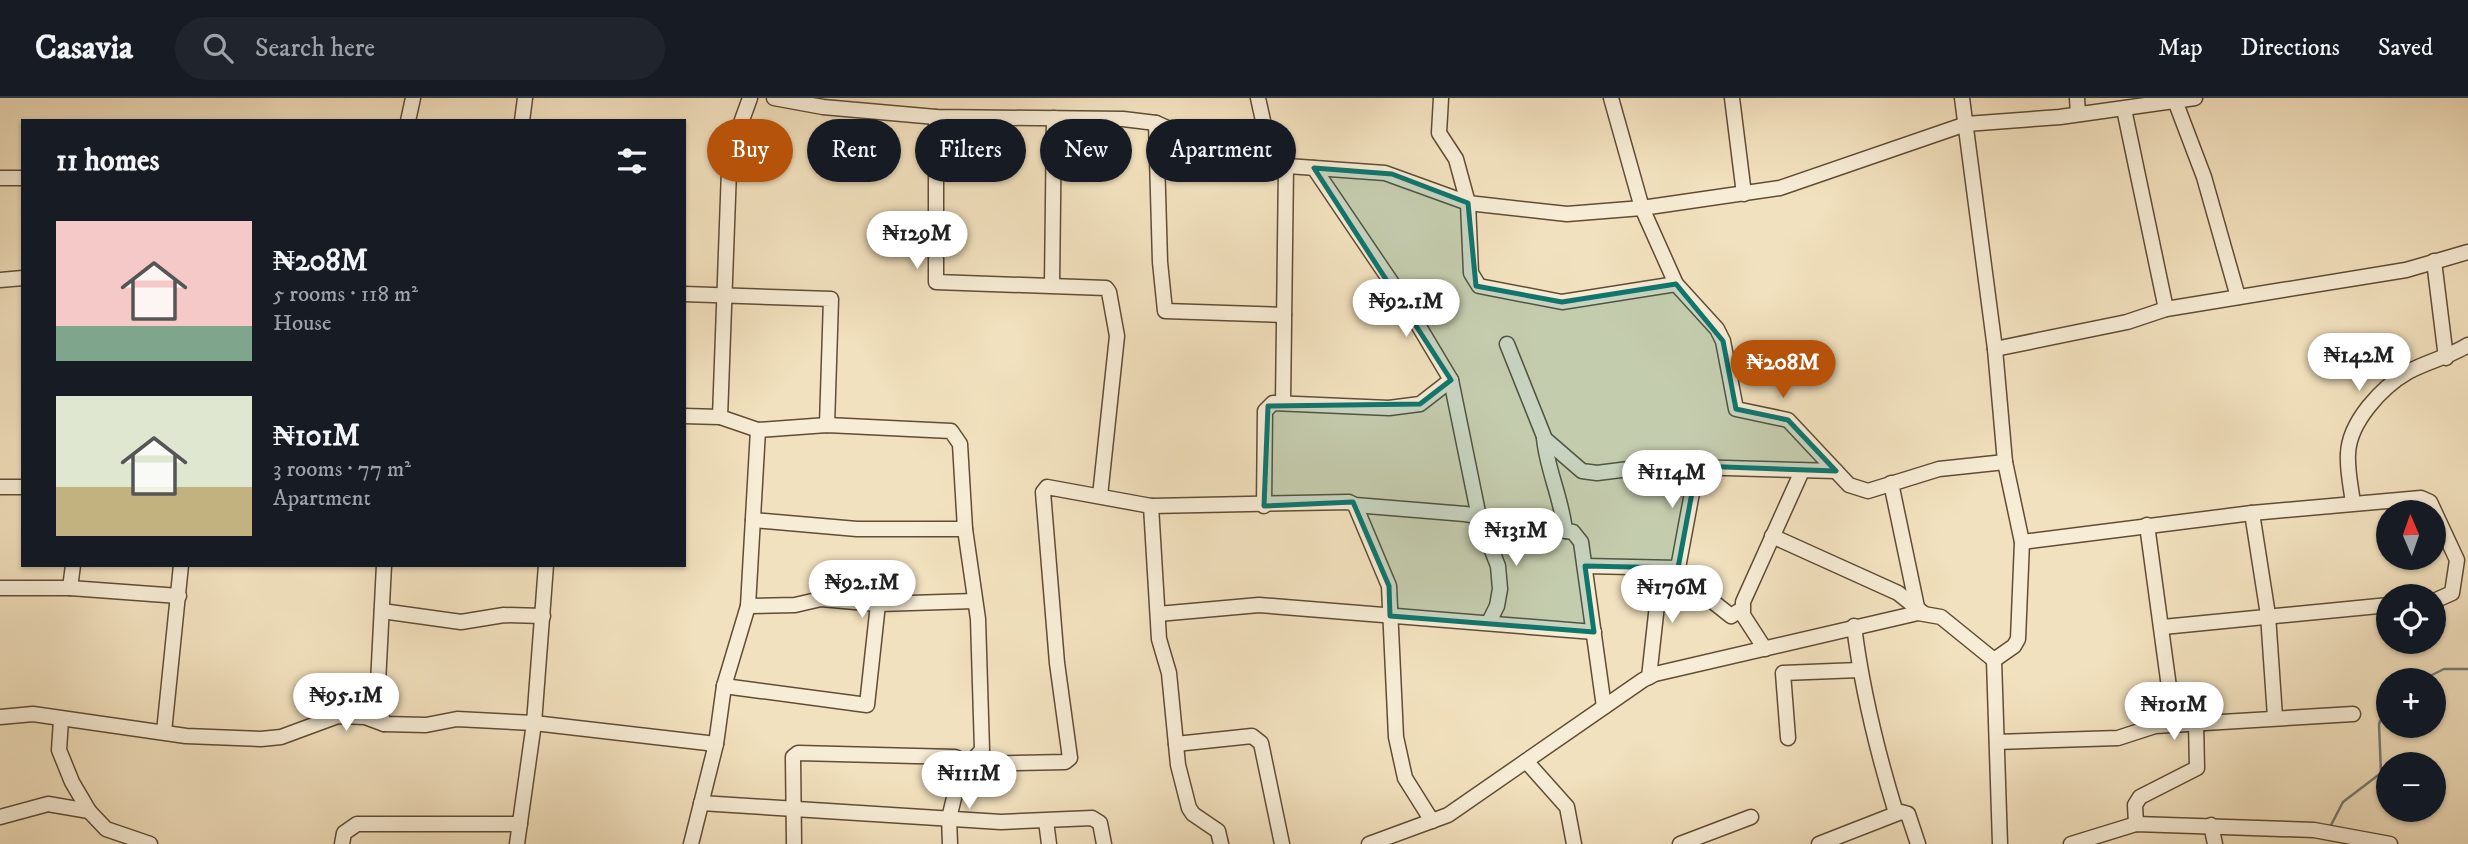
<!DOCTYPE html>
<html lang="en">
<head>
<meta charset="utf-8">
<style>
	:root { --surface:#171b24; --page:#20242c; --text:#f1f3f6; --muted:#9ea1a6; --line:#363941; --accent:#b45309 }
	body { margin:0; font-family:"IM FELL DW Pica",serif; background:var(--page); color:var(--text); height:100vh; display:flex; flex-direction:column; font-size:26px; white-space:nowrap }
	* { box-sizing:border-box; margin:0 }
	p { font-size:23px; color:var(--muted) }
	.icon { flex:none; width:38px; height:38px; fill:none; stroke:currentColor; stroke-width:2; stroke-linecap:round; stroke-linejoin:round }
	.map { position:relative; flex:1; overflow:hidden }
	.panel { position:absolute; left:21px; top:21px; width:665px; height:448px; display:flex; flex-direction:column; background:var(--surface); border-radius:0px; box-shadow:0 2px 5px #0004 }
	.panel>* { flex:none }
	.top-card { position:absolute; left:707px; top:21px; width:665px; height:63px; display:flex; gap:14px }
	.needle { width:46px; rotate:358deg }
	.tools { position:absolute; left:2376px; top:402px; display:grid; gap:14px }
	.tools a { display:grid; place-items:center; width:70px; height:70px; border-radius:50%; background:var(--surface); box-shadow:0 2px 5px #0004; font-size:35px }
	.price { position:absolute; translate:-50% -60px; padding:0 16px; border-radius:24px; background:#fff; color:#222; font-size:23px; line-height:46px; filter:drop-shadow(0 2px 4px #0008) }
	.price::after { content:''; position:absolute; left:50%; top:42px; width:21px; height:16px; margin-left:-10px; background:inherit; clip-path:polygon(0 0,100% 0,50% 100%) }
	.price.selected { background:var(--accent); color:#fff }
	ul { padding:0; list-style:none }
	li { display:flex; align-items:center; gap:21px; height:175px; padding:0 35px }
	li span { display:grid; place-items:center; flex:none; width:196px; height:140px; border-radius:0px; color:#555 }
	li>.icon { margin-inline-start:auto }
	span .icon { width:84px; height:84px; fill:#fffc; stroke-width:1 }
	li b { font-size:30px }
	h2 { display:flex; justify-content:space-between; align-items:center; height:84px; padding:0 35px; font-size:30px }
	.chip { padding:0 24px; border-radius:32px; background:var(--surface); box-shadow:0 2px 5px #0004; font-size:24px; line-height:63px }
	.chip.selected { background:var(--accent); color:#fff }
	header { display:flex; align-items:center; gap:42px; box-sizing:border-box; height:98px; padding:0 35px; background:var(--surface); border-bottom:2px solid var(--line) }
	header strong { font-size:33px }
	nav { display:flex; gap:38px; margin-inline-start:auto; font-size:24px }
	.search { width:490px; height:63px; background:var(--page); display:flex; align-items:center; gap:18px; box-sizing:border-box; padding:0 24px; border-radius:38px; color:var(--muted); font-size:26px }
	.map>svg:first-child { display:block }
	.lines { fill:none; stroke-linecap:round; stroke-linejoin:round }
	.stream { stroke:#737b74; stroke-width:2.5 }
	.minor-casing { stroke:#604d35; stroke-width:17 }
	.minor { stroke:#f7ecd5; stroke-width:14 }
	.marked { fill:#0f766e; fill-opacity:0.2; stroke:#0f766e; stroke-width:5; stroke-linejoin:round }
</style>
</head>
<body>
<header>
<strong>Casavia</strong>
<div class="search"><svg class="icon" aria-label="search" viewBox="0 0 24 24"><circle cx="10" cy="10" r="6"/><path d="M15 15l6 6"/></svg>Search here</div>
<nav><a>Map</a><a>Directions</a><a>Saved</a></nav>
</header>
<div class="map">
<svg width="2468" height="746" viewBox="0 0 2468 746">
	<rect width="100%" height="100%" fill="#f2e1be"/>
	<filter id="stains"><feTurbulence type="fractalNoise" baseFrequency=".00286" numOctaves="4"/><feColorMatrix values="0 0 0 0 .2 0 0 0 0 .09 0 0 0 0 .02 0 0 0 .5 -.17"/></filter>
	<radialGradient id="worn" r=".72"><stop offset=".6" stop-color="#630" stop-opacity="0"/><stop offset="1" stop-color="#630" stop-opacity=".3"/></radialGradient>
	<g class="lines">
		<!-- stream -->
		<g class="stream">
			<polyline points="2420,583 2444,571 2468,571"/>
			<polyline points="2330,729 2343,704 2381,675 2379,626 2389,601"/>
		</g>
		<!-- minor casing -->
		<g class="minor-casing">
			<g id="minor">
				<polyline points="774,0 823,9 936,19 1123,21 1156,25 1247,65 1385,75 1468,105 1567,116 1642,110 1780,90 1966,26 2060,19 2195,0"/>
				<polyline points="1258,0 1273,68"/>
				<polyline points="1441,0 1439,35 1456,61 1468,105 1471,175 1479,188 1562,204 1676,186"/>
				<polyline points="1611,0 1642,110 1676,186 1717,231 1723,243 1736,311 1788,322 1849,387 1868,393 1939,371 2005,364"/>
				<polyline points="1732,0 1744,96"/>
				<polyline points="1962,0 1995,251 2005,364 2022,444 2018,541 2014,548 1994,562"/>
				<polyline points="2077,0 2078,16"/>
				<polyline points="2174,0 2204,79 2238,199"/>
				<polyline points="2124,11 2166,211"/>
				<polyline points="936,19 936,184 1106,190 1109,194 1117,238 1100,398"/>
				<polyline points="408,23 413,0"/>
				<polyline points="522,23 525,0"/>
				<polyline points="1156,25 1160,164 1165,213 1284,217"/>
				<polyline points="1314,70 1402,200 1451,282 1479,419 1498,468 1500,491 1497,508 1489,524"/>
				<polyline points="0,80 23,80"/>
				<polyline points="2434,163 2446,260"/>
				<polyline points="0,182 23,180"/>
				<polyline points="1052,187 1054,20"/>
				<polyline points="684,196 831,201 827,327"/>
				<polyline points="1507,246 1545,341 1582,373 1597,375 1653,368 1836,373"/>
				<polyline points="1995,251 2127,224 2166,211 2406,172 2468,154"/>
				<polyline points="1283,305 1286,68"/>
				<polyline points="684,318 720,319 758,332 827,327 951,333 960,346 965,431 978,521 982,652 960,676 949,720 950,746"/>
				<polyline points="720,319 729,72 734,44 750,0"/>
				<path d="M1544,340C1547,372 1562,401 1565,433"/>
				<polyline points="1891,385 1917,509"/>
				<polyline points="0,389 23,389"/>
				<path d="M2353,405C2351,389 2347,372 2348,356C2349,324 2382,289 2408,274C2428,263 2449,259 2468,247"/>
				<polyline points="1355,407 1389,488 1396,639 1405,680 1432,723"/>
				<polyline points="1151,408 1159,541 1169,575 1178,667 1189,710 1193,716 1218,733 1221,746"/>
				<polyline points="1264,408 1265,313 1273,305 1389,310 1420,306 1451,282"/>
				<polyline points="2252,415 2268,517 2275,619"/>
				<polyline points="753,422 857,431 965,431"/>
				<polyline points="2147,427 2174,626"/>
				<polyline points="1772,438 1898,495 1923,515"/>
				<polyline points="2022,444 2252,415 2421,400 2430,404 2457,462 2452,495 2434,503"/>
				<polyline points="384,467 377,605 384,626"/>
				<polyline points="1585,468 1678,470 1697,368"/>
				<polyline points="1673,472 1731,518 1742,511"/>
				<polyline points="0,490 70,490 179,498"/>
				<polyline points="70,490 73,467"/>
				<polyline points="748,508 795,507 821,501 878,506 975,503"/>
				<polyline points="382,513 461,524 504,517 543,518"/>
				<polyline points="1158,516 1259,507 1594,534"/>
				<path d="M1854,528C1862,592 1877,653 1896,715"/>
				<polyline points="2163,529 2389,507"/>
				<polyline points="1765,551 1743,517 1743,504 1802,373"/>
				<polyline points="1994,562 2000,746"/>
				<polyline points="1649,579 1661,471"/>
				<polyline points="724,588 867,607 878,506"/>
				<polyline points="0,619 33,616 186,638 261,641 281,639 338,618 365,619 384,626 426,627 457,621 534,625 716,646"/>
				<polyline points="61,622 59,652 72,684 89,713 106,731 150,746"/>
				<polyline points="164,634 181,467"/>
				<polyline points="1788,640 1783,575 1859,572"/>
				<polyline points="1997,644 2118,640 2155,628 2353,616"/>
				<polyline points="1176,646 1252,638 1261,645 1282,746"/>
				<polyline points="1526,663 1567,709 1574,746"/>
				<polyline points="701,705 1001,724 1092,720 1100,725 1104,746"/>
				<polyline points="0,719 48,706 89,713"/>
				<polyline points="1046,723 1049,746"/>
				<polyline points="2136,726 2135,707 2140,699 2197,670 2196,625"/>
				<polyline points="2211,727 2215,746"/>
				<polyline points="342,746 344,735 357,726 520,726"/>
				<polyline points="517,746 534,625 546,467"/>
				<polyline points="691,746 716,646 724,588 748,508 758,332"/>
				<polyline points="794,746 793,659 798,655 955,659 971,666 1065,664 1070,660 1057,565 1043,394 1047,389 1151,408 1349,404 1355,407 1465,416 1573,434 1581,444 1604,609"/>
				<polyline points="1369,746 1448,717 1643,582 1655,576 1918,515 1941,519 1994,562"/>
				<polyline points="1680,746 1751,719"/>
				<polyline points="1819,746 1901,714 1908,716 1918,746"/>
				<polyline points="2071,746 2136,726 2314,732 2390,746"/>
			</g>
		</g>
		<!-- minor -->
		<use href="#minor" class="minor"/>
	</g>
	<!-- marked area -->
	<path class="marked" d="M1314,70L1392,76L1468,105L1476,188L1562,204L1676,186L1723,243L1736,311L1788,322L1836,373L1697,368L1678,470L1585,468L1594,534L1390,518L1389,488L1353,404L1264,408L1268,308L1420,306L1451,282Z"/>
	<rect width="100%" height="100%" filter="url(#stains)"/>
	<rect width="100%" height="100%" fill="url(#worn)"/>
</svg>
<div class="tools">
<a><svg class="needle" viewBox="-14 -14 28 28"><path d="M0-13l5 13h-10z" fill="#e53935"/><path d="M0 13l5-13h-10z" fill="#9ea1a6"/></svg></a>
<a><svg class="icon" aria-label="locate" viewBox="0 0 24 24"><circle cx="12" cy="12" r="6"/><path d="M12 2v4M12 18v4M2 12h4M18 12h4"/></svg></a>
<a>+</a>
<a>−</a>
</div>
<b class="price" style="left:917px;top:173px">₦129M</b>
<b class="price" style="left:1406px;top:241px">₦92.1M</b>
<b class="price" style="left:2359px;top:295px">₦142M</b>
<b class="price selected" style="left:1783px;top:302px">₦208M</b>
<b class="price" style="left:1672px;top:412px">₦114M</b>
<b class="price" style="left:1516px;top:470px">₦131M</b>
<b class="price" style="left:862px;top:522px">₦92.1M</b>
<b class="price" style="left:1672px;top:527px">₦176M</b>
<b class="price" style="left:346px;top:635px">₦95.1M</b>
<b class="price" style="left:2174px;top:644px">₦101M</b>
<b class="price" style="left:969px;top:713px">₦111M</b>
<div class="top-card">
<a class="chip selected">Buy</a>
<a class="chip">Rent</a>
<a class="chip">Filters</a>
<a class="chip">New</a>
<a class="chip">Apartment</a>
</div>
<section class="panel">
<h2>11 homes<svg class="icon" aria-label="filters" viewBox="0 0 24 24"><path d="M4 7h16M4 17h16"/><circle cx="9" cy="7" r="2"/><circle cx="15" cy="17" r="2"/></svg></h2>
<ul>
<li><span style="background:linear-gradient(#f6c9c9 75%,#7fa58c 0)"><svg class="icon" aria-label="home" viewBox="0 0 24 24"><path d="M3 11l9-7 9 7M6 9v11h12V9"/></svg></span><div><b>₦208M</b><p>5 rooms · 118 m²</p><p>House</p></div></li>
<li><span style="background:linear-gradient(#dfe7d0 65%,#c2b280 0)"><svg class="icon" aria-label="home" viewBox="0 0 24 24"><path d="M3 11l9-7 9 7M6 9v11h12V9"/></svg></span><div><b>₦101M</b><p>3 rooms · 77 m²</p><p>Apartment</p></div></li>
</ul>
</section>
</div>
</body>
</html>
